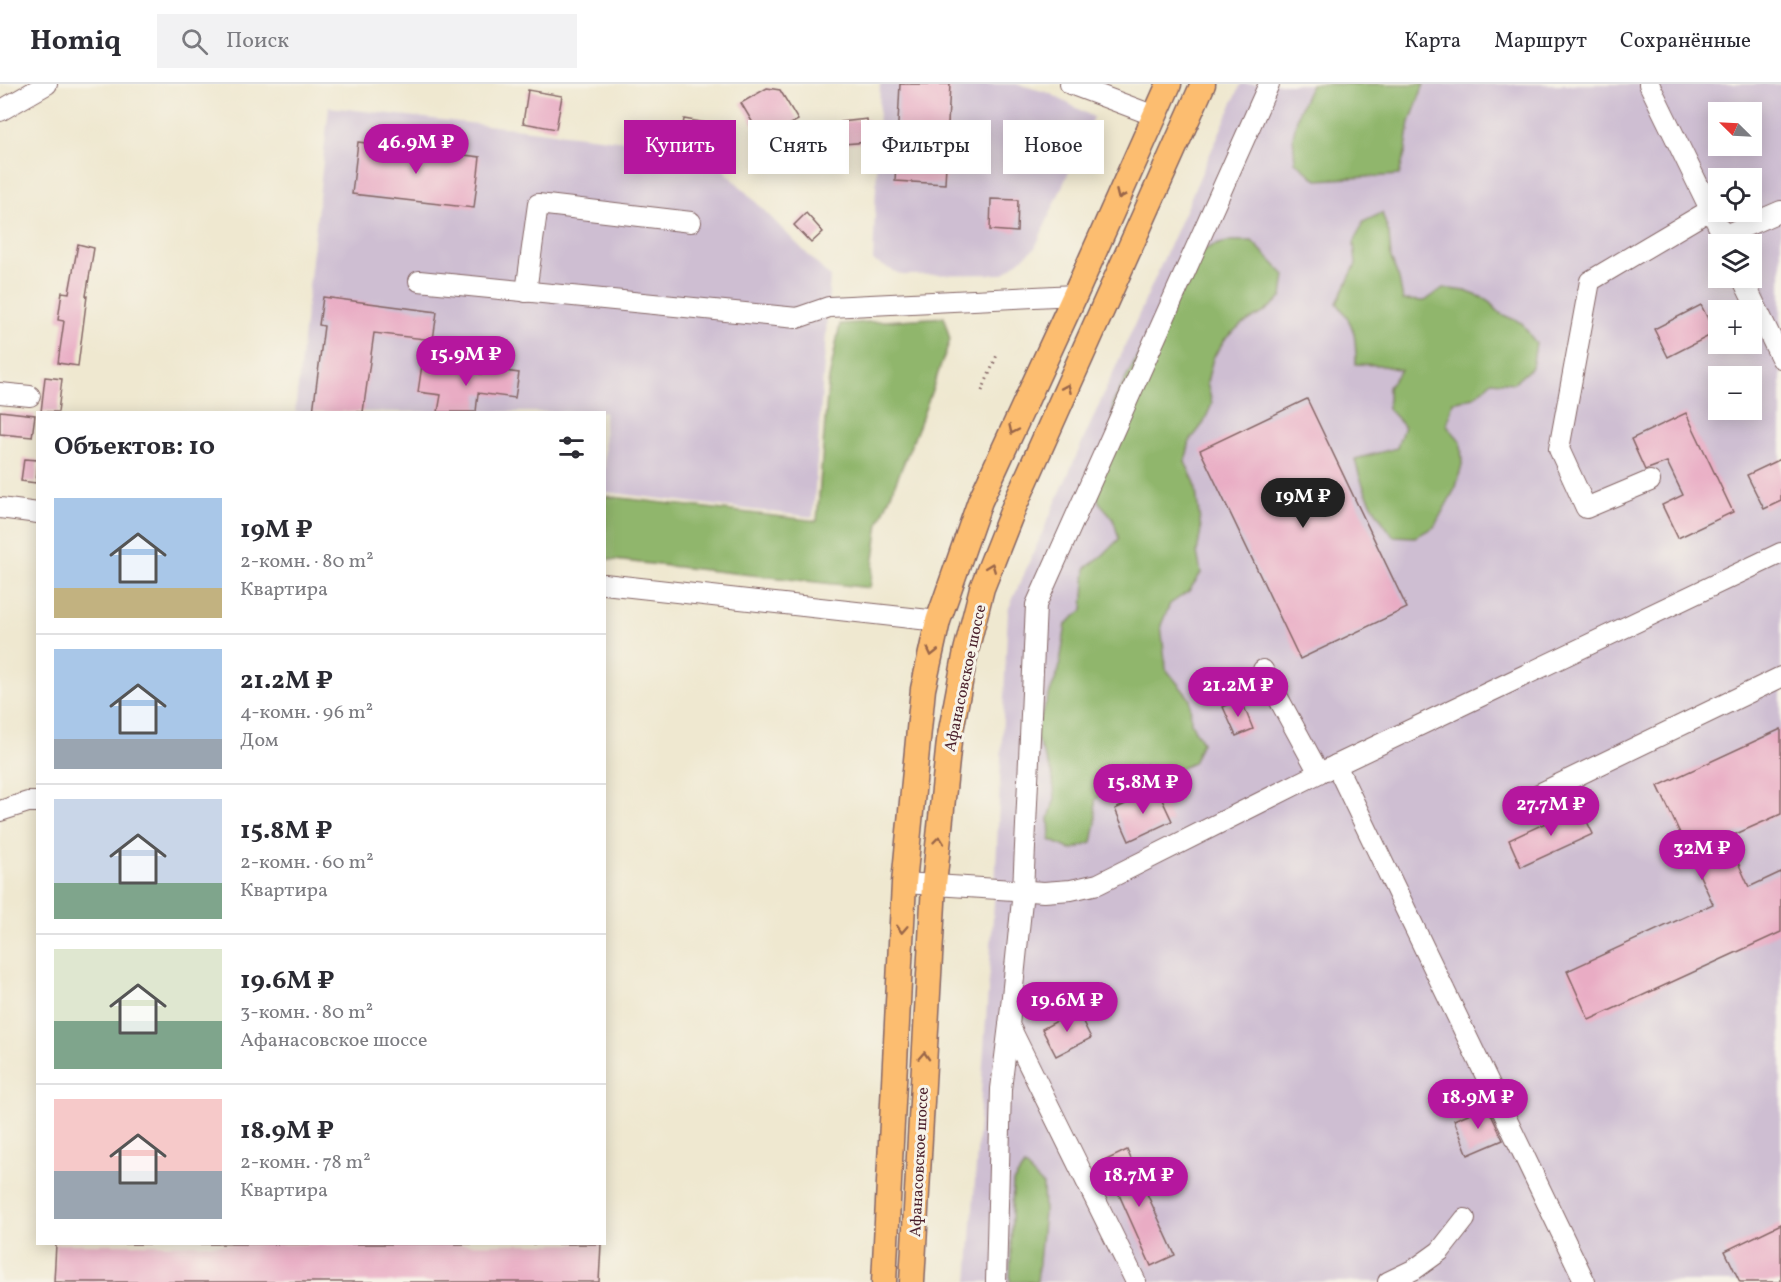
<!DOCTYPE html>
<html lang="ru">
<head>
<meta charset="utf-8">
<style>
	:root { --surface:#fff; --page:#f2f2f3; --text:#2b2b33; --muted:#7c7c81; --line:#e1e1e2; --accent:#b5179e }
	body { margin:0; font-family:Vollkorn,serif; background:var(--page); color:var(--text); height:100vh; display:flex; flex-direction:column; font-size:22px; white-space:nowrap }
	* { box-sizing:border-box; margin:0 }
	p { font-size:20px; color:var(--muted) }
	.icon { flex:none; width:33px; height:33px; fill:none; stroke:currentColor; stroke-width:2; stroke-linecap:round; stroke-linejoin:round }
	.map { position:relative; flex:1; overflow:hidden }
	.panel { position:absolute; left:36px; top:327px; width:570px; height:834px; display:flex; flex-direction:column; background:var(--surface); border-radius:0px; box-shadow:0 3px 15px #0003 }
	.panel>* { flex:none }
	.guide { position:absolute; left:624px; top:36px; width:570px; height:54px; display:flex; gap:12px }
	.needle { width:39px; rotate:294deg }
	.controls { position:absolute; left:1708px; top:18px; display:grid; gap:12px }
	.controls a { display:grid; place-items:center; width:54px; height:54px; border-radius:0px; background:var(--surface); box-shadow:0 3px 15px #0003; font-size:30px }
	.price { position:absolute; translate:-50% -51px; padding:0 14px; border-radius:21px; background:var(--accent); color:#fff; font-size:20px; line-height:39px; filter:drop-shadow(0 2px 3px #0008) }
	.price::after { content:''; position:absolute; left:50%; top:36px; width:18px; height:14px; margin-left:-9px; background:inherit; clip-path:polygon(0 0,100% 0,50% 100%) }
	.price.on { background:#222; color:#fff }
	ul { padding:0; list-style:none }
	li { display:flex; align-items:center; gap:18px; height:150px; padding:0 18px }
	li+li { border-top:2px solid var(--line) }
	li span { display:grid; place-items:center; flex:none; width:168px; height:120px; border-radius:0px; color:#555 }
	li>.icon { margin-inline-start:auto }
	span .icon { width:72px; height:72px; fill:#fffc; stroke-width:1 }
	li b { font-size:26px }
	h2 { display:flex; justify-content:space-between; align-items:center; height:72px; padding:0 18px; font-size:26px }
	.pill { padding:0 21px; border-radius:0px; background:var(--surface); box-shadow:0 3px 15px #0003; font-size:21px; line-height:54px }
	.pill.on { background:var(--accent); color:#fff }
	header { display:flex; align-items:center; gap:36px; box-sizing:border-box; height:84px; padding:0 30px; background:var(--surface); border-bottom:2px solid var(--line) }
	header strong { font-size:28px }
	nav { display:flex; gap:33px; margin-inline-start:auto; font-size:21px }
	.search { width:420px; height:54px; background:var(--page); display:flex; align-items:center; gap:15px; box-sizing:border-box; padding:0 21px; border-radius:0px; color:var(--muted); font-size:22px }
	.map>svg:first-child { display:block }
	.industrial { fill:#cebed2; fill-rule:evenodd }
	.forest { fill:#90b66c; stroke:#6d6a4c; stroke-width:1.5 }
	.building { fill:#e9acc4 }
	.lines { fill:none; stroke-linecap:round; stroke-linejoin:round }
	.minor-casing { stroke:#846565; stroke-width:22 }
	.major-casing { stroke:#846565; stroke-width:27 }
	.path { stroke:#846565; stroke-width:3; stroke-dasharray:1.5 4.5; stroke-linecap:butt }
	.minor { stroke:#fff; stroke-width:20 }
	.major { stroke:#fcbd6f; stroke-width:24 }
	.oneway { stroke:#9a664a }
	.labels { text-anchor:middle; stroke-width:6; stroke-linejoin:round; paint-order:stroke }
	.street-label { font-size:16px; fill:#4a1f2b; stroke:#f7f3e8 }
</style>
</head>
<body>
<header>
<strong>Homiq</strong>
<div class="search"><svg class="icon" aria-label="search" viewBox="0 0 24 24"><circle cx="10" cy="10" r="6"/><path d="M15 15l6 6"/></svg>Поиск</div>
<nav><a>Карта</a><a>Маршрут</a><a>Сохранённые</a></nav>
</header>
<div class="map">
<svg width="1781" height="1198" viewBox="0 0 1781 1198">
	<rect width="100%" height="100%" fill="#f7f3e8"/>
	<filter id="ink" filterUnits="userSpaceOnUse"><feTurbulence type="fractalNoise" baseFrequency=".0167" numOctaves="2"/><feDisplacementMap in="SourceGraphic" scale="12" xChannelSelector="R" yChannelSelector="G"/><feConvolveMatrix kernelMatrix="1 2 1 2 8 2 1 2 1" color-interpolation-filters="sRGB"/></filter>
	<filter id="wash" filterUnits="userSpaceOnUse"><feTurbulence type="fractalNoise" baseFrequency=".008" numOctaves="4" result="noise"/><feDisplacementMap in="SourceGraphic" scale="24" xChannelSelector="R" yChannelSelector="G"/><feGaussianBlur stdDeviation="1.35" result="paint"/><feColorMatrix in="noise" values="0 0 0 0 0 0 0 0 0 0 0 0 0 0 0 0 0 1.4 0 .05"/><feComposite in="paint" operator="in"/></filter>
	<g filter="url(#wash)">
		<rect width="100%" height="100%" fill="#efe8d0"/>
		<!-- industrial -->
		<g class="industrial">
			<polygon points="880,0 1017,0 1049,9 1093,33 1035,164 1003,190 902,191 873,177"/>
			<path d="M1241,0H1781V1198H968L995,804L1008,526ZM1719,28H1752V62H1719ZM1719,94H1752V128H1719ZM1719,160H1752V194H1719ZM1719,226H1752V260H1719ZM1719,292H1752V326H1719Z"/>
			<polygon points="329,23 704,66 830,193 813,433 605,408 604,328 295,328"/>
		</g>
		<!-- forest -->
		<g class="forest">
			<polygon points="1311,0 1424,0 1410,38 1406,65 1399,91 1317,96 1295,77 1293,52 1299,27"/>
			<path d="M1382,129L1389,150L1391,174L1399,195L1403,216L1425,217L1443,204L1465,207L1486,215L1501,230L1522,239L1536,260L1532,283L1514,299L1492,297L1474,313L1453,318L1447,341L1461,358L1462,381L1456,403L1434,443L1415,453L1393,452C1375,429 1361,404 1355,375L1397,364L1404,342L1388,325V303L1401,286L1379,281L1356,280C1356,251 1355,242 1337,219L1356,180L1354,159L1363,138Z"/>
			<polygon points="1231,157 1252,157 1285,191 1282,213 1263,229 1242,240 1225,255 1213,274 1207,298 1212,320 1203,340 1190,357 1185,378 1195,399 1201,446 1197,468 1201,489 1189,507 1170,520 1161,541 1166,585 1190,615 1191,639 1202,658 1193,679 1173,688 1150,681 1128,684 1095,716 1096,738 1092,759 1071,766 1050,756 1049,734 1055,714 1052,689 1034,649 1059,586 1066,540 1083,526 1086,484 1103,471 1119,455 1113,434 1099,418 1092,396 1113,340 1113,319 1191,172 1212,162"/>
			<polygon points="944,233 950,256 919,342 879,439 870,504 605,475 605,412 817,437 828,300 840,240"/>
			<polygon points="1024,1082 1043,1101 1044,1128 1037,1198 1010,1198 1013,1098"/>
		</g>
		<g id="blocks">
			<!-- building -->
			<g class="building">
				<polygon points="900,0 950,0 945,100 895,97"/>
				<polygon points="767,4 780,6 798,36 763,56 741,19"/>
				<polygon points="528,6 562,12 556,45 523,39"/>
				<polygon points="684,35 707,39 704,61 680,58"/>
				<polygon points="867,35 869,58 843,60 841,38"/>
				<polygon points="358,58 480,73 474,124 352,110"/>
				<polygon points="991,115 1018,116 1017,148 990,146"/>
				<polygon points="806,129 823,148 811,159 794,141"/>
				<polygon points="78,160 94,164 86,212 87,212 78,282 58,279 64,237 58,236 62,208 69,209"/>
				<polygon points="323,213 437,228 433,256 374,249 363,328 313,328 324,242 319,241"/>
				<polygon points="1701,221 1715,249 1668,273 1654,245"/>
				<polygon points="422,281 482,290 483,284 519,289 515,314 478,309 476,328 438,328 441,311 418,308"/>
				<polygon points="45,293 62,295 58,328 41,328"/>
				<polygon points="1307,315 1407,524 1300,575 1200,366"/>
				<polygon points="0,327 35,331 32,353 0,350"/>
				<polygon points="1686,329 1733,428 1678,454 1662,421 1683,411 1667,378 1645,386 1631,355"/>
				<polygon points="24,375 38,376 36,399 21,397"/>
				<polygon points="1781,375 1781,417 1764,425 1747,391"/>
				<polygon points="1241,615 1253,645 1236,652 1223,623"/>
				<polygon points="1781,645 1781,730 1727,754 1749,803 1781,788 1781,848 1589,936 1567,887 1713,820 1658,702"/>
				<polygon points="1157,705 1172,737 1129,757 1115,725"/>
				<polygon points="1580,723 1593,750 1521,783 1509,756"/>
				<polygon points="1077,926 1091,954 1056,972 1042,945"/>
				<polygon points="1487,1022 1503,1056 1468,1071 1454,1036"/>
				<polygon points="1127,1066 1175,1171 1151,1182 1104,1077"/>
				<polygon points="1781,1140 1781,1198 1740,1198 1725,1167"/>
				<polygon points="56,1160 601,1160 599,1198 54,1198"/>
			</g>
		</g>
	</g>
	<g filter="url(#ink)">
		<use href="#blocks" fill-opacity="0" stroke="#846565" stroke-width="1.5"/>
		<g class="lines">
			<!-- minor casing -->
			<g class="minor-casing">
				<g id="minor">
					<polyline points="1070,0 1155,32"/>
					<polyline points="1649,0 1727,160"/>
					<polyline points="0,27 47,0"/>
					<polyline points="1723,152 1781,127"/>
					<polyline points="1742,194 1781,274"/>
					<polyline points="419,197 797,234 829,223 1075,211"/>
					<polyline points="526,208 538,120 691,138"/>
					<polyline points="0,309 30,312"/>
					<polyline points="1650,397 1586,424 1559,365 1590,197 1710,126"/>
					<polyline points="0,424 38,429"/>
					<polyline points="604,500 938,537"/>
					<polyline points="1336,681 1585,1198"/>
					<polyline points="1326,686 1781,469"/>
					<polyline points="1539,710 1781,593"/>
					<polyline points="0,727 28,718 38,718"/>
					<polyline points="904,799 1044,808 1071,806 1098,800 1319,689 1263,586"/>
					<polyline points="996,1198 1001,1005 1009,941"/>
					<polyline points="1136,1198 1009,941 1023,807 1036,521 1269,0"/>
					<polyline points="1388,1198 1415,1185 1440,1167 1465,1135"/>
				</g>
			</g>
			<!-- major casing -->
			<g class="major-casing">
				<g id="major">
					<polyline points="884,1198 904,799 923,605 938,537 980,417 1075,211 1169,0"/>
					<polyline points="912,1198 934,801 949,657 966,567 982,504 1014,423 1203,0"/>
				</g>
			</g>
			<!-- path -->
			<polyline class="path" points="982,307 997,271"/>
			<!-- minor -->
			<use href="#minor" class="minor"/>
			<!-- major -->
			<use href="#major" class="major"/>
		</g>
		<!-- one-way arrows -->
		<defs><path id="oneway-chevron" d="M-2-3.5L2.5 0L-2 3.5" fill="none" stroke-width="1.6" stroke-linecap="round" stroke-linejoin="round" transform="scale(1.5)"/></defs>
		<g class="oneway">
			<use href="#oneway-chevron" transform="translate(1120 111) rotate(114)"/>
			<use href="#oneway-chevron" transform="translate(1067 304) rotate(-66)"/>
			<use href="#oneway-chevron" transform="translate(1013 346) rotate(115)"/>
			<use href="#oneway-chevron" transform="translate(991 483) rotate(-69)"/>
			<use href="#oneway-chevron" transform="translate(932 568) rotate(103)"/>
			<use href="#oneway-chevron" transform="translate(939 756) rotate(-84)"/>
			<use href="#oneway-chevron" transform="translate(902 845) rotate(93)"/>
			<use href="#oneway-chevron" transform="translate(924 972) rotate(-87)"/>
		</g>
	</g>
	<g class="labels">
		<!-- street labels -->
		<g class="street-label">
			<text transform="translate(964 594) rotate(-78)" y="6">Афанасовское шоссе</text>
			<text transform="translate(918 1078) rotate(-87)" y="6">Афанасовское шоссе</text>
		</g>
	</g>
</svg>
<div class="controls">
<a><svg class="needle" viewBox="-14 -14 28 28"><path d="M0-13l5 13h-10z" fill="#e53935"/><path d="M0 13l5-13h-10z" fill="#7c7c81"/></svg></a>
<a><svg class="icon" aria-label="locate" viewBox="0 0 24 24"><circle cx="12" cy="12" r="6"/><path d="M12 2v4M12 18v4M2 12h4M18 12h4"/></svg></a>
<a><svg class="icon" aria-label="layers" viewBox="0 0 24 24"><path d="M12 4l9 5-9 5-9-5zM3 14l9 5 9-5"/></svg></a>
<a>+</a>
<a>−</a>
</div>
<b class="price" style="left:416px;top:91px">46.9M ₽</b>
<b class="price" style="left:466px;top:303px">15.9M ₽</b>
<b class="price on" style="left:1303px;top:445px">19M ₽</b>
<b class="price" style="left:1238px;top:634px">21.2M ₽</b>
<b class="price" style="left:1143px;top:731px">15.8M ₽</b>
<b class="price" style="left:1551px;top:753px">27.7M ₽</b>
<b class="price" style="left:1702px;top:797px">32M ₽</b>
<b class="price" style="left:1067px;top:949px">19.6M ₽</b>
<b class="price" style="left:1478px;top:1046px">18.9M ₽</b>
<b class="price" style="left:1139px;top:1124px">18.7M ₽</b>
<div class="guide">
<a class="pill on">Купить</a>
<a class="pill">Снять</a>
<a class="pill">Фильтры</a>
<a class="pill">Новое</a>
</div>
<section class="panel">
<h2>Объектов: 10<svg class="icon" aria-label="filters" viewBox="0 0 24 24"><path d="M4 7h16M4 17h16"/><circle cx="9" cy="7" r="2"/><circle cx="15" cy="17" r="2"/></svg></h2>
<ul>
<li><span style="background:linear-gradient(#a9c7e8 75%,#c2b280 0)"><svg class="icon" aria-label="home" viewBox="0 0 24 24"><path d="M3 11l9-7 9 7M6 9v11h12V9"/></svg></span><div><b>19M ₽</b><p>2-комн. · 80 m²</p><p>Квартира</p></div></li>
<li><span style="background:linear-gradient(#a9c7e8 75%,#9aa5b1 0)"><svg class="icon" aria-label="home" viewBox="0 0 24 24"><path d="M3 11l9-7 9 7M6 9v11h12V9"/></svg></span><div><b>21.2M ₽</b><p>4-комн. · 96 m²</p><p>Дом</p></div></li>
<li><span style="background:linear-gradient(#c9d6e8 70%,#7fa58c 0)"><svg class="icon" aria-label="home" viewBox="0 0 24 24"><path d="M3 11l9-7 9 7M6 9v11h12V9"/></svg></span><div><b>15.8M ₽</b><p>2-комн. · 60 m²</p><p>Квартира</p></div></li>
<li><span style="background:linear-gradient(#dfe7d0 60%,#7fa58c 0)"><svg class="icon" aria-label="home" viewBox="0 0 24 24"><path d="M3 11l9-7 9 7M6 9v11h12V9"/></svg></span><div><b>19.6M ₽</b><p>3-комн. · 80 m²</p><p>Афанасовское шоссе</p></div></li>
<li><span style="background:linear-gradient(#f6c9c9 60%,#9aa5b1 0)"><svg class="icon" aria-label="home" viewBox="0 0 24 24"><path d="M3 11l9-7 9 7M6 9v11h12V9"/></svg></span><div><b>18.9M ₽</b><p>2-комн. · 78 m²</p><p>Квартира</p></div></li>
</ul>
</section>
</div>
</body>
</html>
